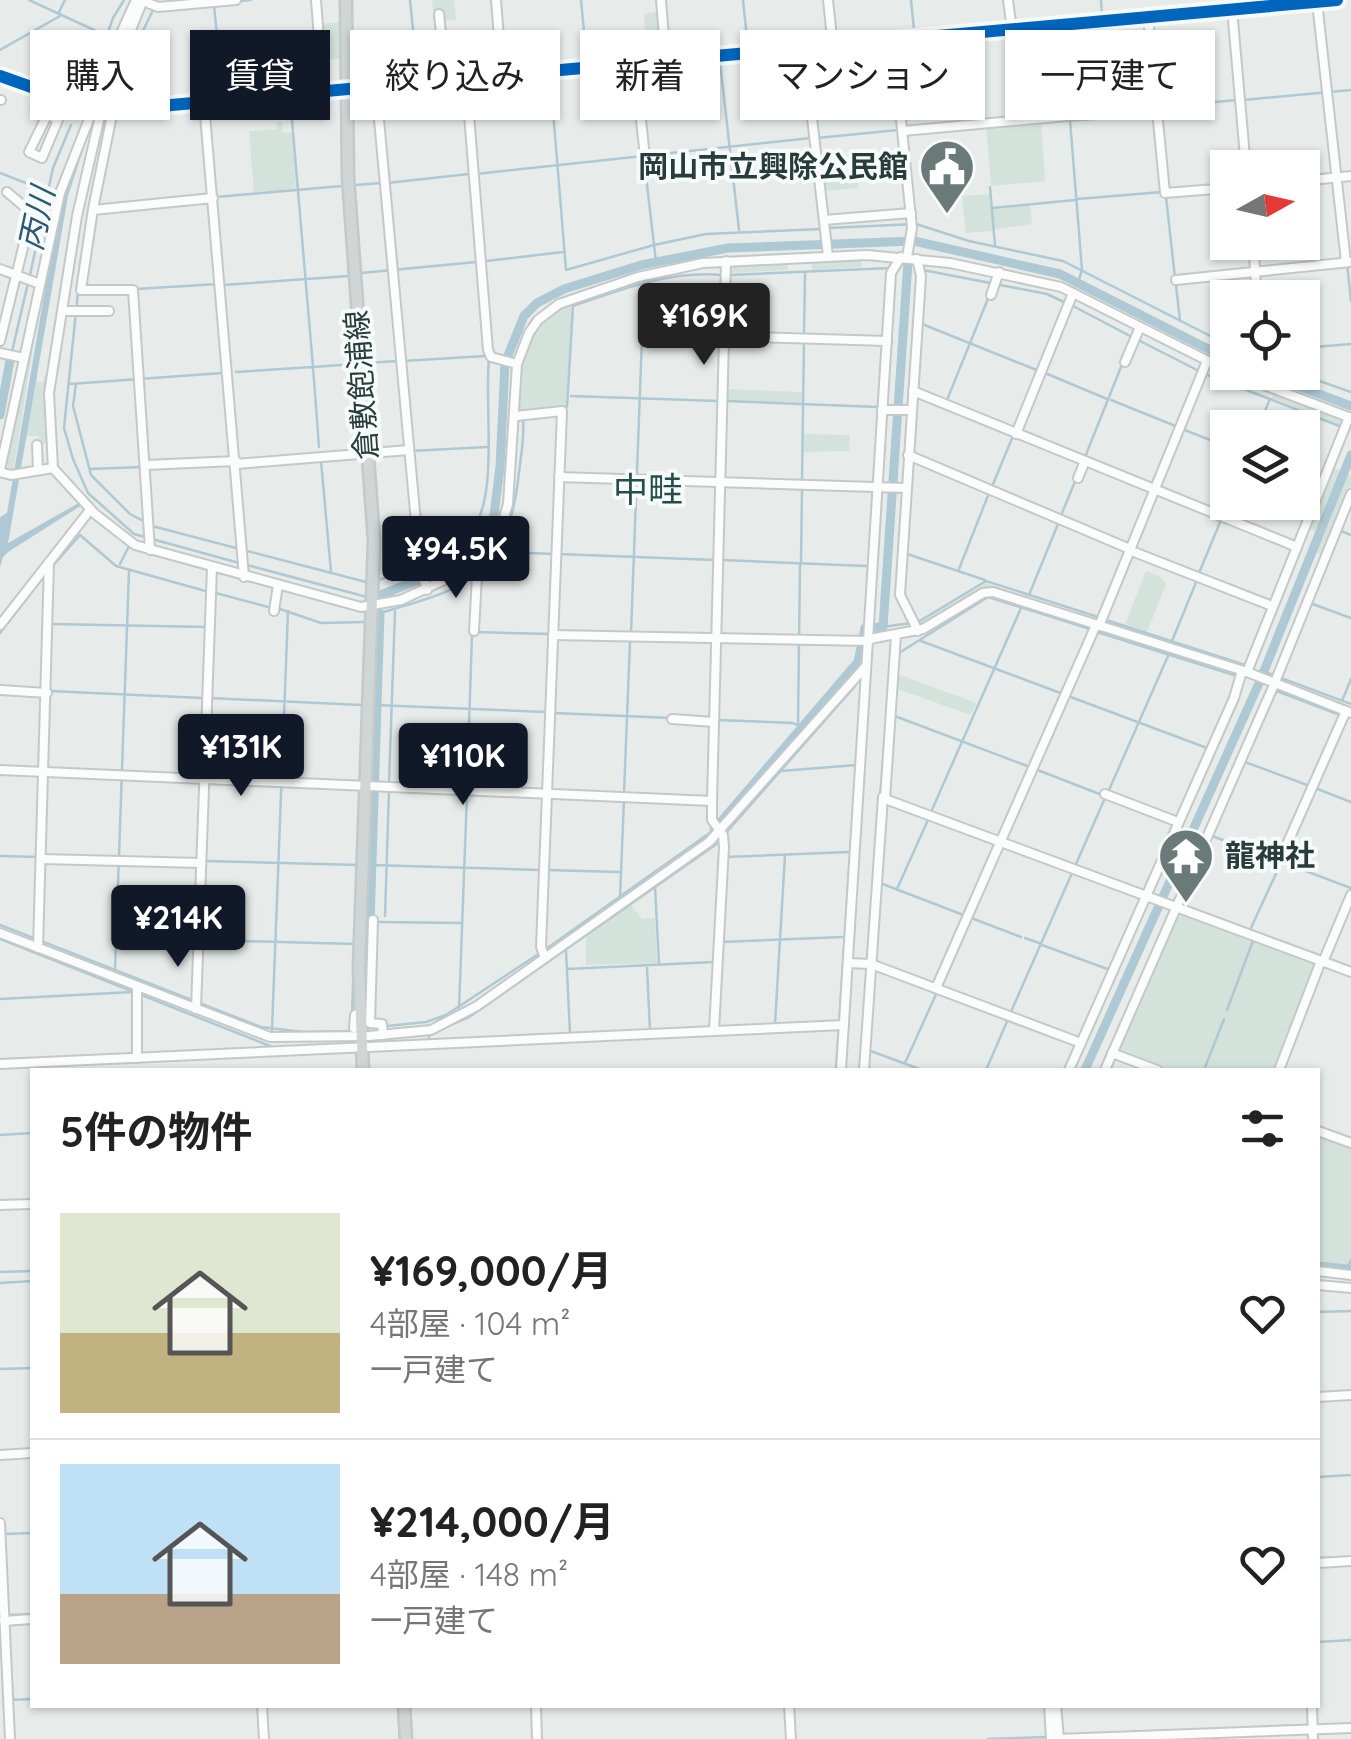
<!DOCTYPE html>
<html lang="ja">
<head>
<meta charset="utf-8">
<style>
	:root { --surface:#fff; --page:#f6f6f6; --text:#222; --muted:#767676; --line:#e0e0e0; --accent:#111827 }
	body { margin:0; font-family:Quicksand,"Noto Sans JP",sans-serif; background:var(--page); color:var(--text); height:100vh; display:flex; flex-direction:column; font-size:38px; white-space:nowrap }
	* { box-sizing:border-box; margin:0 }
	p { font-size:32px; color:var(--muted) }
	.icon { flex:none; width:55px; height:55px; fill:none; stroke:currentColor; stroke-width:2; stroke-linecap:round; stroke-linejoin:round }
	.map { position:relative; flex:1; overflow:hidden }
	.panel { position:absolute; left:30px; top:1068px; width:1290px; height:640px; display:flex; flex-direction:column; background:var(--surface); border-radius:0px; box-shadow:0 2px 8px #0004 }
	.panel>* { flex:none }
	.guide { position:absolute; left:30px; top:30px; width:1292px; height:90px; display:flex; gap:20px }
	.needle { width:65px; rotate:82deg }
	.controls { position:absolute; left:1210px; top:150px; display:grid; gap:20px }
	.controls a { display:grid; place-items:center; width:110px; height:110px; border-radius:0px; background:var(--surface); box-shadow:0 2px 8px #0004; font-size:50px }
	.price { position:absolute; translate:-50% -85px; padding:0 22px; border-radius:10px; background:var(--accent); color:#fff; font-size:32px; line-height:65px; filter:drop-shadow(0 2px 5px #0008) }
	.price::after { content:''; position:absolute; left:50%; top:60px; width:30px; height:22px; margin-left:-15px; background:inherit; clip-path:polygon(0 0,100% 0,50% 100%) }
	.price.on { background:#222; color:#fff }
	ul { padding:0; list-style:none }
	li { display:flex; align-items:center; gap:30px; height:250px; padding:0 30px }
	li+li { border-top:2px solid var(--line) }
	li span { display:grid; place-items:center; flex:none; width:280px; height:200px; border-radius:0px; color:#555 }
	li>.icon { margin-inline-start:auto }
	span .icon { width:120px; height:120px; fill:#fffc; stroke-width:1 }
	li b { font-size:42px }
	h2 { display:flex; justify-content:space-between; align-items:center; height:120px; padding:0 30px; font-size:42px }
	.pill { padding:0 35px; border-radius:0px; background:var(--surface); box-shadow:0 2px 8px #0004; font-size:35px; line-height:90px }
	.pill.on { background:var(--accent); color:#fff }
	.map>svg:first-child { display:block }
	.green { fill:#d3e3db }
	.water { fill:#aec8d4 }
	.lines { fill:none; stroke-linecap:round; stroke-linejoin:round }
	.stream { stroke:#aec8d4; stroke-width:2.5 }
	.river { stroke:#aec8d4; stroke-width:9 }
	.minor-casing { stroke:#c4c9c7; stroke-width:12 }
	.major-casing { stroke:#c3cac9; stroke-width:15 }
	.minor { stroke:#fbfcfc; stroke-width:8 }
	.major { stroke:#d0d6d6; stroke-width:10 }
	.bus-1-casing { stroke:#f6faf9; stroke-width:20 }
	.bus-1 { stroke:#0065bd; stroke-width:12 }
	.labels { text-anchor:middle; stroke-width:8; stroke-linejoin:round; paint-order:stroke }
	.poi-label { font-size:30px; font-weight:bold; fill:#273d3c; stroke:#f6faf9; text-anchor:end }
	.street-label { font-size:30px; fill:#273d3c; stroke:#f6faf9 }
	.water-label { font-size:32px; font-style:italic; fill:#285873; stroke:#f6faf9 }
	.quarter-label { font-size:35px; fill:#254d4b; stroke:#f6faf9 }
</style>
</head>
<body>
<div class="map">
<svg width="1351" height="1739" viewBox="0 0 1351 1739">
	<rect width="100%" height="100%" fill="#e7ecea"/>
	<!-- green -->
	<g class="green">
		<polygon points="432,0 454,0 456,20 441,21 443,71 438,72"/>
		<polygon points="660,11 662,53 646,54 644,14"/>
		<polygon points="341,22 340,59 322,60 319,24"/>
		<polygon points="1041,121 1045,181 991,186 986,126"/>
		<polygon points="277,122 282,122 283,133 292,132 296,190 254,193 249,131 277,129"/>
		<polygon points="857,176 858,188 823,191 821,179"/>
		<polygon points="990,194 993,231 966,233 962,196"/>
		<polygon points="1030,205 1032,224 995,229 993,209"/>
		<polygon points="861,258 862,267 812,270 811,260"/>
		<polygon points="787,260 788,270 728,273 729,262"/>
		<polygon points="45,273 13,473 9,473 7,461"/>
		<path d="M569,303L572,307L566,406L517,411C517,362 522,327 569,303Z"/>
		<polygon points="36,373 37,382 43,382 44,376 47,377 50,444 39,444 39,436 28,436 24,443"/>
		<polygon points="724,389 802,392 802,403 724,401"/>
		<polygon points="1274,394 1346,419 1341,425 1272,398"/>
		<polygon points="804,434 850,435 849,451 804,452"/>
		<polygon points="1331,467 1342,471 1318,532 1306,528"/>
		<polygon points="1347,473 1351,475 1351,488 1323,555 1314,552"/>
		<polygon points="1146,571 1159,576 1166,584 1147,632 1125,624"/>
		<polygon points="986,583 1099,620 1098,623 987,589 919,628 915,625"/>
		<polygon points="895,673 976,703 971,715 894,688"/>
		<polygon points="631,905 642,919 655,918 657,963 586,965 586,937"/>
		<polygon points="1179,911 1316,963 1277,1070 1161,1070 1115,1053"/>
		<polygon points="1318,1133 1351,1145 1351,1259 1347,1267 1318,1264"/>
	</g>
	<!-- water -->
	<polygon class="water" points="81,142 85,144 68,196 8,543 77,504 82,505 8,552 3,557 0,567 0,517 7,513 50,260 64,194"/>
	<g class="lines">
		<!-- stream -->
		<g class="stream">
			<polyline points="29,0 105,35"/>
			<polyline points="410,0 418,78"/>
			<polyline points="581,0 587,63"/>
			<polyline points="743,0 748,48"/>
			<polyline points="911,0 914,30"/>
			<polyline points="1101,0 1102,17"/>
			<polyline points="240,1 251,0"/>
			<polyline points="214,5 223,96"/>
			<polyline points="59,12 65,0"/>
			<polyline points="1015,25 1288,0"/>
			<polyline points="836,41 1008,25"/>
			<polyline points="0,50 60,16"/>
			<polyline points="720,62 739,230"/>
			<polyline points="0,71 78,100"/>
			<polyline points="550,74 566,270 654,245 706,234 822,229"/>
			<polyline points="359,83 828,42"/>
			<polyline points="290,97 313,367 355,364"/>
			<polyline points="84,100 113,18 124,0"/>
			<polyline points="1243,100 1351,90"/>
			<polyline points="113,103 117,85 153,10"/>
			<polyline points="111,105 319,87"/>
			<polyline points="1161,107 1237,100"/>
			<polyline points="1070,120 1082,270 1078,282"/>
			<polyline points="817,138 898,130"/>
			<polyline points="644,159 656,262"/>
			<polyline points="0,173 46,191"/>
			<polyline points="476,174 811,138"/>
			<polyline points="387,183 469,174"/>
			<polyline points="355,185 382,183"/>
			<polyline points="990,187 995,245"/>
			<polyline points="216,197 342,186"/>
			<polyline points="1166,197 1175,278"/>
			<polyline points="1077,199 1162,192"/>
			<polyline points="992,208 1075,200"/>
			<polyline points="828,228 916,224 969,241 1063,261 1228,345"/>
			<polyline points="486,261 563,252"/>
			<polyline points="1347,263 1351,301"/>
			<polyline points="923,270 1047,294 1066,303"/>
			<polyline points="361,273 476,262"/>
			<polyline points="30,275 53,168 71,125"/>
			<polyline points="729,275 891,268"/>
			<polyline points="223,285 349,276"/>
			<polyline points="1176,285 1180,321"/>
			<polyline points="136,289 218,284"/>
			<polyline points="78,292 64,428 73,459 88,493 134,534 239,563"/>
			<polyline points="1073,306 1132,337"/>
			<polyline points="922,324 1039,371"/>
			<polyline points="804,335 805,273"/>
			<polyline points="1140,341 1199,371"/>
			<polyline points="1302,348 1351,344"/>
			<polyline points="10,360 28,283"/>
			<polyline points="403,361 485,356"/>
			<polyline points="366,363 398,361"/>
			<polyline points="236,372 313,367 319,447"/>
			<polyline points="1294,372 1351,392"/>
			<polyline points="1045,373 1107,399"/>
			<polyline points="1205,374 1342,427"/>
			<polyline points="70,384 222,373"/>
			<polyline points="76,384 73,406 91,475 130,514 147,523"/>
			<polyline points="571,396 718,401"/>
			<polyline points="947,400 989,296"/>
			<polyline points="1111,400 1178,427"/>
			<polyline points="726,401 878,407"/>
			<path d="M564,408L567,407L573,306C621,290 670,270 721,275"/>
			<polyline points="1258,428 1269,401"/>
			<polyline points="1182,429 1228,447"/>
			<polyline points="411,451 487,447"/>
			<polyline points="1085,457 1123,362"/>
			<polyline points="321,461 331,572"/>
			<polyline points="90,469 142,467"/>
			<polyline points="1302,477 1319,484"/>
			<polyline points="802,482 804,340"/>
			<polyline points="991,489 1013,436"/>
			<polyline points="1223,515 1228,502"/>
			<polyline points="1060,518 1076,479"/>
			<polyline points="152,526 366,582"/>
			<polyline points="1339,530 1351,535"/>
			<polyline points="499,552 555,554"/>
			<polyline points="558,554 715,560"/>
			<polyline points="907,554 985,580"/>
			<polyline points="723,560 866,566"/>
			<polyline points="801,562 802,490"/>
			<polyline points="120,564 130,544"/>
			<polyline points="247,565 367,597"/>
			<path d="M422,568C439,556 458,547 472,530C499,496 484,403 489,359"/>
			<polyline points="50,569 80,535 116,566 209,592"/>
			<polyline points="959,569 989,493"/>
			<polyline points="1199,573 1221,520"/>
			<polyline points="378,580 418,568"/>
			<polyline points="212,592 272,608"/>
			<polyline points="1029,595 1058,524"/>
			<polyline points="1310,603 1351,618"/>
			<polyline points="280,609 321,623 365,622"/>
			<path d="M380,613C466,588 505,579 518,481C520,460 525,439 523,419"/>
			<polyline points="1106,620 1245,665"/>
			<polyline points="918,622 986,581 1098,617"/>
			<polyline points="52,624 207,627"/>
			<polyline points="883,627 911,623"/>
			<polyline points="474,632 551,634"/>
			<polyline points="1097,632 1237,676"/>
			<polyline points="0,633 45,575"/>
			<polyline points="631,633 644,283"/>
			<polyline points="921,641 1063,694"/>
			<polyline points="1172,641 1197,580"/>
			<polyline points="899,653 988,597 1090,629"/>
			<polyline points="1268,673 1351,704"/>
			<polyline points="1274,690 1340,715"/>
			<polyline points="50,691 202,698"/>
			<polyline points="1068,696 1207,748"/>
			<polyline points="209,698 361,705"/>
			<polyline points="1342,701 1351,679"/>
			<polyline points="375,705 546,712"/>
			<polyline points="554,713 671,718"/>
			<polyline points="892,715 1030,767"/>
			<polyline points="717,720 793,723 801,727"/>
			<polyline points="798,724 800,565"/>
			<polyline points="362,730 363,703"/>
			<polyline points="1245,762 1307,785"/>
			<polyline points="1035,769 1102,795"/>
			<polyline points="781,771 856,765 836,1070"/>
			<polyline points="389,783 395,611"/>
			<polyline points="467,786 472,634"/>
			<polyline points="1315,788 1351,802"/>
			<polyline points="1109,790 1168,656"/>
			<polyline points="624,793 630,641"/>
			<polyline points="880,797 892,657"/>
			<polyline points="931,812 1021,608"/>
			<polyline points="725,834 856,685"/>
			<polyline points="1212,836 1351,888"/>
			<polyline points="359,840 362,743"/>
			<polyline points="0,856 38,857"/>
			<polyline points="727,857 849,852"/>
			<polyline points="206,861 358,865"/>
			<polyline points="371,865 540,870"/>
			<polyline points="547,870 619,872"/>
			<polyline points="880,883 1021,937"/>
			<polyline points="655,887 659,964"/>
			<polyline points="897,889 927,822"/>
			<polyline points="620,897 624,800"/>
			<polyline points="385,916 389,790"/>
			<polyline points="378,922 460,923"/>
			<polyline points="0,925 261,1027 303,1032 353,1031"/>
			<polyline points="1250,930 1280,865"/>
			<polyline points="117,938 194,940"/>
			<polyline points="1025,938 1039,943"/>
			<polyline points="0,939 275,1048"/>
			<polyline points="202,940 354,944"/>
			<polyline points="721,942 843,937"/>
			<polyline points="1042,945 1110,970"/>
			<polyline points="546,949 711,832"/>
			<polyline points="566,951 570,1033"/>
			<polyline points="647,968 650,1030"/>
			<polyline points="567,969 714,962"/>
			<polyline points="115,970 129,570"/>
			<polyline points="0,999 133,992"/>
			<polyline points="459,1009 467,793"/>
			<polyline points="1227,1010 1254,938"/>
			<polyline points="1010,1014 1105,798"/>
			<polyline points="352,1015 358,848"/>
			<polyline points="775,1024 785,855"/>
			<polyline points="368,1028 426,1022 446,1015 540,953"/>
			<polyline points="272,1030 288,611"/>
			<polyline points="429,1040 429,1034 469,1017 721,841"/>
			<polyline points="868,1050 922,1070"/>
			<polyline points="368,1052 369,1070"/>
			<polyline points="905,1063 937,992"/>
			<polyline points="986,1070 1009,1017"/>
			<polyline points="1100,1070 1121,1023"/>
			<polyline points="1204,1070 1224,1019"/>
			<polyline points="0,1135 32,1133"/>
			<polyline points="1347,1269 1351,1260"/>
			<polyline points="0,1272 32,1271"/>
			<polyline points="1318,1281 1351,1284"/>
			<polyline points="0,1283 32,1281"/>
			<polyline points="1318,1312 1351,1311"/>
			<polyline points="0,1369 32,1368"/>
			<polyline points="1318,1477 1351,1475"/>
			<polyline points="4,1534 32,1533"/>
			<polyline points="1318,1558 1351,1557"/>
			<polyline points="9,1615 32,1614"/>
			<polyline points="1318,1642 1351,1640"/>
			<polyline points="9,1700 32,1699"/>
			<polyline points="398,1705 400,1739"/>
			<polyline points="1318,1725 1351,1724"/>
			<polyline points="1086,1734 1308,1725"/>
			<polyline points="988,1739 1046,1737"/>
		</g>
		<!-- river -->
		<g class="river">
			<polyline points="1261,372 1351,406"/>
			<polyline points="0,415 10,360"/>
			<polyline points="378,596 449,568 478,546 488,531 494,515 500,467 505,363 524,316 537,303 564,289 641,265 728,248 914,241 1060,274 1228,359"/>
			<polyline points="714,830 858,662 865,628 883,627 908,262"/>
			<polyline points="367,1015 380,613"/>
			<polyline points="1085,1070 1260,681 1351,455"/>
			<polyline points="1318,1266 1348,1269"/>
		</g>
		<!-- minor casing -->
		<g class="minor-casing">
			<g id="minor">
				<polyline points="143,0 105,94 77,216 49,393 53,468 95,514 135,545 361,607 401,600 457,574 483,555 499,535 508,504 517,364 529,333 538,320 559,304 638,277 703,263 867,255 950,263 1061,287 1228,371"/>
				<polyline points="316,0 323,91"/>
				<polyline points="496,0 502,75"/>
				<polyline points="661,0 666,61"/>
				<polyline points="828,0 833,47"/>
				<polyline points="1008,0 1012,30"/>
				<polyline points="143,1 158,7 236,0"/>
				<polyline points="1317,2 1346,262"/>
				<polyline points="1232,9 1246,168"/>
				<polyline points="439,14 446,80"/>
				<polyline points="1148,17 1165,193 1228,188"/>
				<polyline points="1061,25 1068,116 1157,110"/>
				<polyline points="893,41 912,228 907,257"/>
				<polyline points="804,49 828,256"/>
				<polyline points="635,64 645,157"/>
				<polyline points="0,76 93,109 116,110 1337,0"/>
				<polyline points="466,78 488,350 491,357 517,364"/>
				<polyline points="376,87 420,566 427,590"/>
				<polyline points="0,100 1,100"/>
				<polyline points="204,103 244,577"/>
				<polyline points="95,109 107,64 136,0"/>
				<polyline points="113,110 93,209 81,290 133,290 150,550"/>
				<polyline points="48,115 58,120 42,158 29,152 56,97"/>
				<polyline points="903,131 1068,116"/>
				<polyline points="1302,181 1351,176"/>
				<polyline points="7,192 27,209 55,216"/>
				<polyline points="93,210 213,198"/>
				<polyline points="824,220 911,213"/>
				<polyline points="1253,242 1257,298"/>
				<polyline points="917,259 921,276 900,595 918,631"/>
				<polyline points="0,269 40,284"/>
				<polyline points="1176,280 1351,262"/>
				<polyline points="991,295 999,272"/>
				<polyline points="62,311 109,311"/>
				<polyline points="724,336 887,341"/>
				<polyline points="0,341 32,211"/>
				<polyline points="0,353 24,358"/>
				<polyline points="1125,362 1140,327"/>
				<polyline points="1230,372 1351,418"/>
				<polyline points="913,391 1297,547"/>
				<polyline points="882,410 911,410"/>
				<polyline points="516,416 562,411 541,947 545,958"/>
				<polyline points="1016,434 1073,293"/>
				<polyline points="37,445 38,470"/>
				<polyline points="908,455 1130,549"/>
				<polyline points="236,464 409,450"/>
				<polyline points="146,465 236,461"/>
				<polyline points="0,470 60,193 93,109"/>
				<polyline points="0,472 11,475 53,468"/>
				<polyline points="559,477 906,488"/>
				<polyline points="1078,478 1085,461"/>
				<polyline points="1129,550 1272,606"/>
				<polyline points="471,564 477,576 474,631"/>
				<polyline points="274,611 278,585"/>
				<polyline points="0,625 90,510"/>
				<polyline points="1099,626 1207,361"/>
				<polyline points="553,635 869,641"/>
				<polyline points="896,635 885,799 1351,972"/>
				<polyline points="869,639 923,629 983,593 993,592 1247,672 1351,713"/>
				<polyline points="1247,672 1349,417"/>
				<polyline points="0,690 47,693"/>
				<polyline points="672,719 714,722"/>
				<polyline points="0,770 712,801"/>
				<polyline points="1105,794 1178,822"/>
				<polyline points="41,859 201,863"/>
				<polyline points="1280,860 1346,711"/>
				<polyline points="373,920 370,1023 382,1024 383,1035"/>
				<polyline points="0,933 270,1037 369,1036 431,1030 477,1006 709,842 866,666"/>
				<polyline points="38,948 49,562"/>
				<polyline points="1323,962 1351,895"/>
				<polyline points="848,963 871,964 1081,1043"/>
				<polyline points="137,986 137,1058"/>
				<polyline points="936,988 1096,625"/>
				<polyline points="196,1009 212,567"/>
				<polyline points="354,1028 355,1015 360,1012"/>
				<polyline points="714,1030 724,847 723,835 712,820 712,801 726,261"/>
				<polyline points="1112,1053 1157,1070"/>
				<polyline points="0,1064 844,1025"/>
				<polyline points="841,1070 891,273 901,257"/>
				<polyline points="864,1070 883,797"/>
				<polyline points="1069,1070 1234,698 1242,671"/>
				<polyline points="1105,1070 1273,687 1351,494"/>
				<polyline points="1279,1070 1321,961"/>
				<polyline points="1318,1131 1351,1143"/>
				<polyline points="0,1205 32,1204"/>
				<polyline points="1318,1271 1351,1275"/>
				<polyline points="1318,1285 1351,1288"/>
				<polyline points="1318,1397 1351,1395"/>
				<polyline points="0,1455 32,1453"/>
				<polyline points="0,1523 10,1739"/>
				<polyline points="1318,1563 1351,1561"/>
				<polyline points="4,1621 32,1619"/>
				<polyline points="262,1705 264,1739"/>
				<polyline points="536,1705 537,1739"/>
				<polyline points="789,1705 791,1739"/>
				<polyline points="1049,1705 1051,1739"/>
				<polyline points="1056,1705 1059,1739"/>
				<polyline points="1312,1705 1313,1739"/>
				<polyline points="1057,1739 1351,1728"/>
			</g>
		</g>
		<!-- major casing -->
		<g class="major-casing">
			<g id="major">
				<polyline points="346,0 348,177 374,541 359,968 363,1070"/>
				<polyline points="404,1705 406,1739"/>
			</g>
		</g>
		<!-- minor -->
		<use href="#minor" class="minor"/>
		<!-- major -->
		<use href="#major" class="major"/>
		<!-- bus-1 casing -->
		<g class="bus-1-casing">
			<polyline id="bus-1" points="0,76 93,109 116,110 1337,0"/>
		</g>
		<!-- bus-1 -->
		<use href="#bus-1" class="bus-1"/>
	</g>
	<!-- icons -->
	<defs>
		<g id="civic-pin" transform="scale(2.875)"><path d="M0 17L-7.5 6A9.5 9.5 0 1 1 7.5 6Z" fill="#6a7a79" stroke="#f6faf9"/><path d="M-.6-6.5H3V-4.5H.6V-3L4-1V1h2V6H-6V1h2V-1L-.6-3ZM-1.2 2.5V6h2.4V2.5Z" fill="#fff"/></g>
		<g id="temple-pin" transform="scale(2.875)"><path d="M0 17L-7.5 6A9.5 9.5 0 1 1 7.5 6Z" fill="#6a7a79" stroke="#f6faf9"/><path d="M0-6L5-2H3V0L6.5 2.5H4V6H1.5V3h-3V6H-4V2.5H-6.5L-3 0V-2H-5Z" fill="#fff"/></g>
	</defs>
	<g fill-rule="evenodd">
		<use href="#civic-pin" x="947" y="167"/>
		<use href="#temple-pin" x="1186" y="856"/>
	</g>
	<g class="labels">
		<!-- poi labels -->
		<g class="poi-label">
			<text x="908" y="177">岡山市立興除公民館</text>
			<text x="1225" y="866" text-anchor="start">龍神社</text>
		</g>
		<!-- street labels -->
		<g class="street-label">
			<text transform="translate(362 385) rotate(-94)" y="10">倉敷飽浦線</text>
		</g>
		<!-- water labels -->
		<g class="water-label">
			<text transform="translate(37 219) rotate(-78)" y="11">丙川</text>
		</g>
		<!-- quarter labels -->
		<g class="quarter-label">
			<text x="648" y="502">中畦</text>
		</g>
	</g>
</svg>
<div class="controls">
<a><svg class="needle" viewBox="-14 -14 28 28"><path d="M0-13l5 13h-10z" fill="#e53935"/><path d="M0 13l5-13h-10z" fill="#767676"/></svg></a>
<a><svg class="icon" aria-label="locate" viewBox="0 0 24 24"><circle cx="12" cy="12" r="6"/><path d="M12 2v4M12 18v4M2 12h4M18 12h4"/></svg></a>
<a><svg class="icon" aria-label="layers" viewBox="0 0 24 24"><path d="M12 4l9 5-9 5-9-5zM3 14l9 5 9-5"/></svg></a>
</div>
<b class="price on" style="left:704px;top:368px">¥169K</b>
<b class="price" style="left:456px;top:601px">¥94.5K</b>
<b class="price" style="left:241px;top:799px">¥131K</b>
<b class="price" style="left:463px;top:808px">¥110K</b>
<b class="price" style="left:178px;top:970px">¥214K</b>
<div class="guide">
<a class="pill">購入</a>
<a class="pill on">賃貸</a>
<a class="pill">絞り込み</a>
<a class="pill">新着</a>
<a class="pill">マンション</a>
<a class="pill">一戸建て</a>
</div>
<section class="panel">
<h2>5件の物件<svg class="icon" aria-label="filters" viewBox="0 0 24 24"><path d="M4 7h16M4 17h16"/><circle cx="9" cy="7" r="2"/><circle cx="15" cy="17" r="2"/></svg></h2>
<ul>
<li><span style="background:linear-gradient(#dfe7d0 60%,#c2b280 0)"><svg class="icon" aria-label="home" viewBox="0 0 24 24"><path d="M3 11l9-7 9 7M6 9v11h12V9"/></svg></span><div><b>¥169,000/月</b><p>4部屋 · 104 m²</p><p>一戸建て</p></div><svg class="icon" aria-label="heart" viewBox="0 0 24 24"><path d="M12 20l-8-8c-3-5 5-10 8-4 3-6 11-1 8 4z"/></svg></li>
<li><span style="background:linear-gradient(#bfe0f5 65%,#b9a48a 0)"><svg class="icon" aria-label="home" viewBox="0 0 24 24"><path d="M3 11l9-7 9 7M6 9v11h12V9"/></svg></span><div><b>¥214,000/月</b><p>4部屋 · 148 m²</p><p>一戸建て</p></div><svg class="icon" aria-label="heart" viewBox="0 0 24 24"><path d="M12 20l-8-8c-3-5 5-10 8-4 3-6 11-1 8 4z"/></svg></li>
</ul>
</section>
</div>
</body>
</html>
